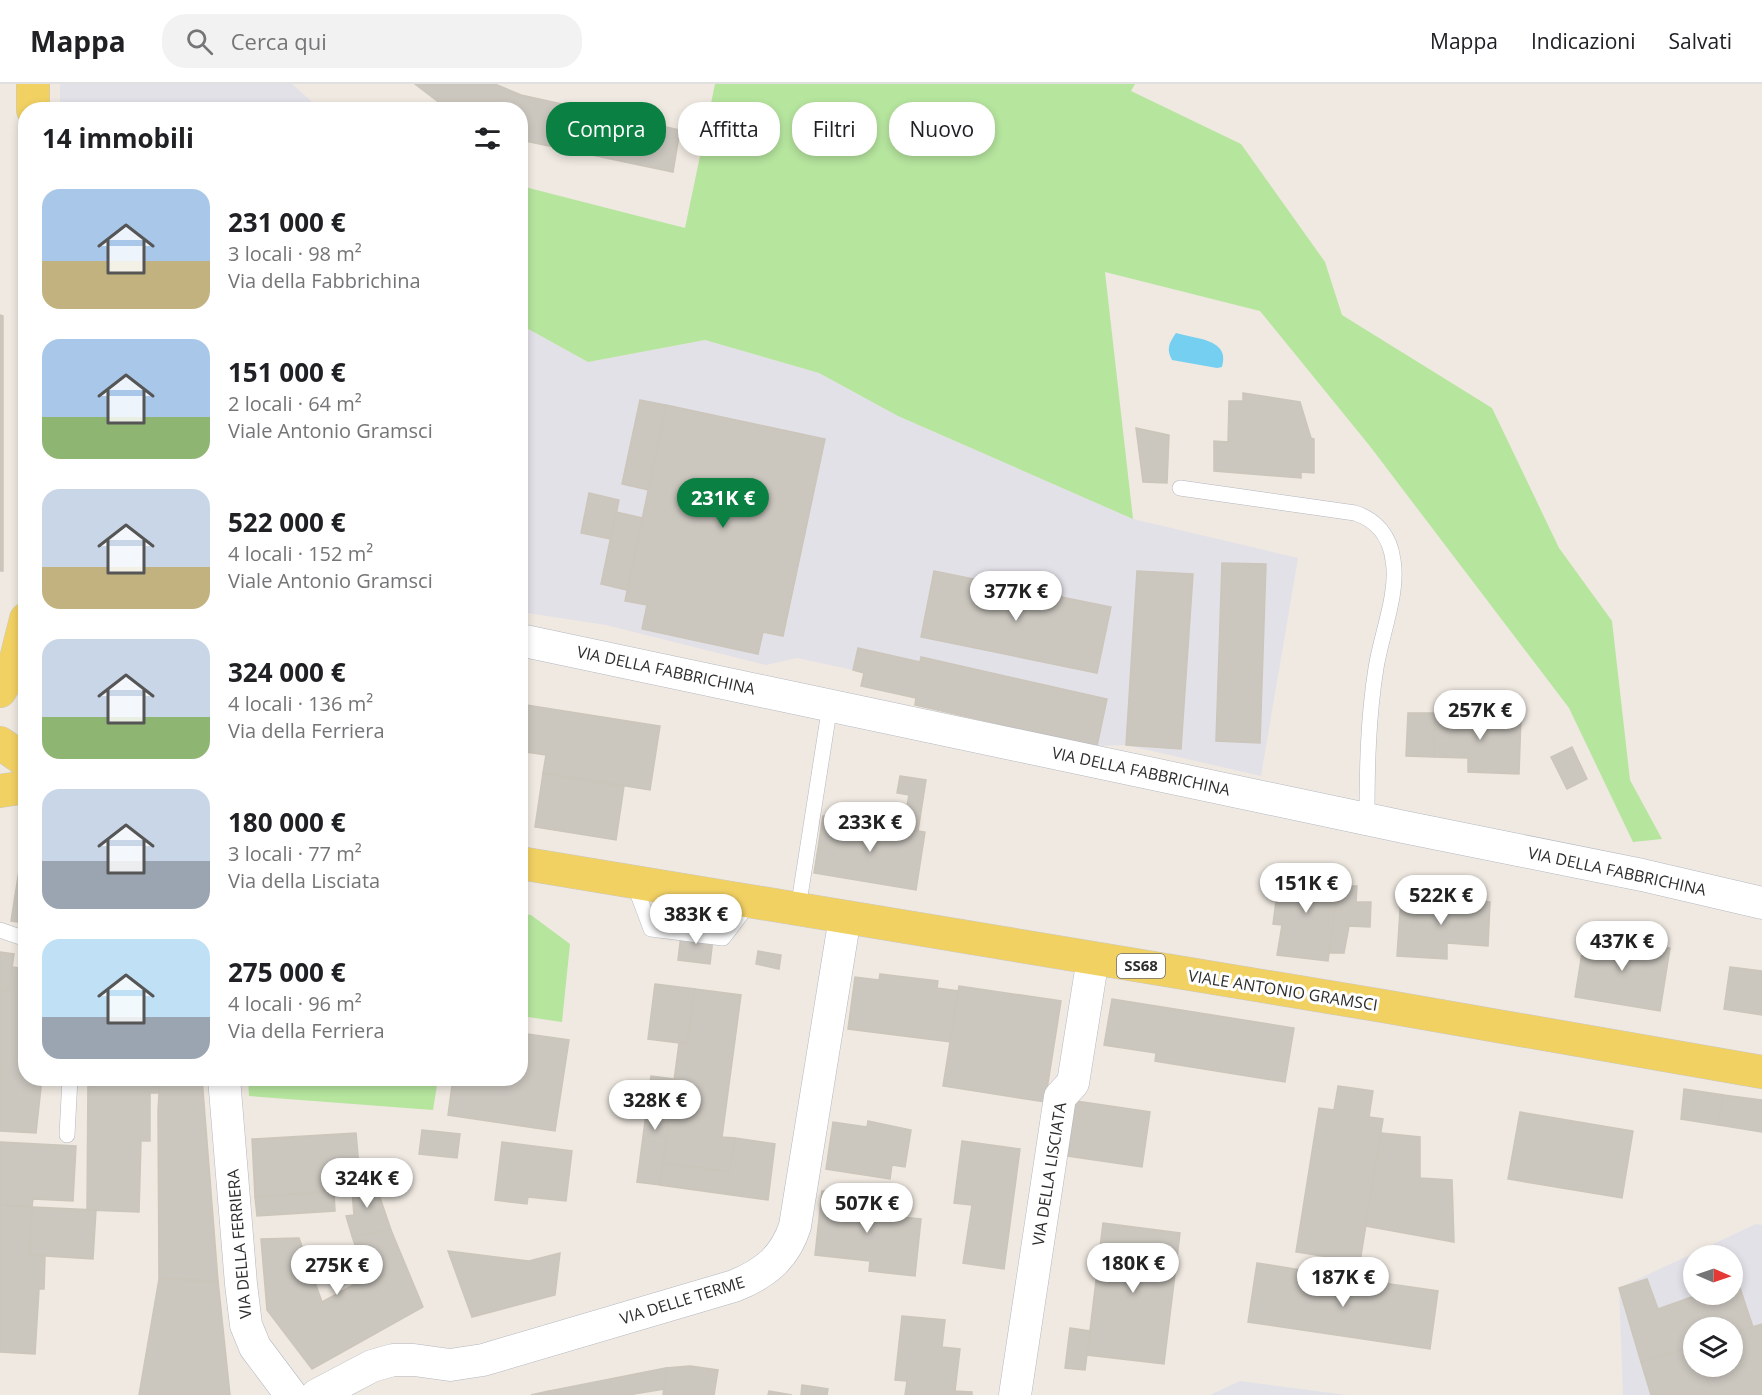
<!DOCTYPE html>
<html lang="it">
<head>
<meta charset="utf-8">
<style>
	:root { --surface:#fff; --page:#f2f2f2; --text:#202124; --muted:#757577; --line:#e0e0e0; --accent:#0b8043 }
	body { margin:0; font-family:"Open Sans",sans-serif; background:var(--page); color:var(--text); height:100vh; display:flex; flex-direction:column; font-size:22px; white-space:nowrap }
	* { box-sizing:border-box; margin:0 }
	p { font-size:20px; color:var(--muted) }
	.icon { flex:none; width:33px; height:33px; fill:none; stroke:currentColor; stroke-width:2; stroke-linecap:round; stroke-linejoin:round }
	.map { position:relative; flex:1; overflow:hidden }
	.details { position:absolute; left:18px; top:18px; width:510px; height:984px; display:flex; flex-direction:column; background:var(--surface); border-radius:24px; box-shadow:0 3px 9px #0003 }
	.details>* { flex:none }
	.hud { position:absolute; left:546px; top:18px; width:570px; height:54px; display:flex; gap:12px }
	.needle { width:39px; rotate:92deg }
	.buttons { position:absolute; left:1683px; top:1161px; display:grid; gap:12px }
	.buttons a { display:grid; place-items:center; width:60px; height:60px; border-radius:50%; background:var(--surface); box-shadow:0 3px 9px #0003; font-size:30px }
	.price { position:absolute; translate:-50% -51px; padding:0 14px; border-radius:21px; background:#fff; color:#222; font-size:20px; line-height:39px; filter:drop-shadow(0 2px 3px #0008) }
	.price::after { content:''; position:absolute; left:50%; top:36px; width:18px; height:14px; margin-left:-9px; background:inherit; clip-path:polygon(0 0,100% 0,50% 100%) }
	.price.current { background:var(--accent); color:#fff }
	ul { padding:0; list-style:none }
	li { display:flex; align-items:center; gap:18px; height:150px; padding:0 24px }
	li span { display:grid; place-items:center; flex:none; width:168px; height:120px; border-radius:18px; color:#555 }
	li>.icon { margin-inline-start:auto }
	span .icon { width:72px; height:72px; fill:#fffc; stroke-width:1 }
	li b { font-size:26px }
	h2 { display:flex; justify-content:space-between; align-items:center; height:72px; padding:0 24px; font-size:26px }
	.chip { padding:0 21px; border-radius:24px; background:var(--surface); box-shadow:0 3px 9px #0003; font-size:21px; line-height:54px }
	.chip.current { background:var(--accent); color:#fff }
	header { display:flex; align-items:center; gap:36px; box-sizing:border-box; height:84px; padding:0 30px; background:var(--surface); border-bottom:2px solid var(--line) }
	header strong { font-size:28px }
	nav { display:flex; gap:33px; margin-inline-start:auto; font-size:21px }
	.search { width:420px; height:54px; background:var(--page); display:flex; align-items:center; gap:15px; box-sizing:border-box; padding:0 21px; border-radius:24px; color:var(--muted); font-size:22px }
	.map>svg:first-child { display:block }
	.industrial { fill:#e3e1e8; fill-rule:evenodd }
	.green { fill:#b6e59e }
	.water { fill:#75cff0 }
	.building { fill:#cbc7bf; stroke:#cbc5ba; stroke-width:1.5 }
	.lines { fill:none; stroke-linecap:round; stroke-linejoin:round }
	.service-casing { stroke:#b4b7c1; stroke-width:16 }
	.minor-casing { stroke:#b4b7c1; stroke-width:33 }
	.primary-casing { stroke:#c9c9c9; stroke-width:34 }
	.service { stroke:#fff; stroke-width:15 }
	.minor { stroke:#fff; stroke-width:32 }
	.primary { stroke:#f2d163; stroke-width:33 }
	.labels { text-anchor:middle; stroke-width:6; stroke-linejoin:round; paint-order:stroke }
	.shield { fill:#fff; stroke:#6d6d6d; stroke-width:1.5 }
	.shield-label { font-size:15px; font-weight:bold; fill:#2e2e2e }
	.street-label { font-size:16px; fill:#2e2e2e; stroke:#fff }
</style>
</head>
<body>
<header>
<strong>Mappa</strong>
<div class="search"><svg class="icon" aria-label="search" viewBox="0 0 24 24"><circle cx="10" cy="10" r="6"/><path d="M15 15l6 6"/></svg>Cerca qui</div>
<nav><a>Mappa</a><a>Indicazioni</a><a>Salvati</a></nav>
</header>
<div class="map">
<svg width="1762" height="1311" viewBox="0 0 1762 1311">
	<rect width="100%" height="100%" fill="#efe9e1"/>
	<!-- industrial -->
	<g class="industrial">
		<polygon points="60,0 292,0 320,25 60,25"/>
		<polygon points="521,241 588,278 705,256 819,289 898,332 1133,435 1298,474 1261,692 1126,661 1097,662 915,621 916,614 861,602 864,589 853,586 797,574 766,581 606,541 521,528"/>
		<path d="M1756,1140L1762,1141V1311H1623L1619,1204ZM1694,1172H1732V1210H1694ZM1694,1244H1732V1282H1694Z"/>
		<polygon points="1240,1297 1347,1311 1210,1311"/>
	</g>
	<!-- green -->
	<g class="green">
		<polygon points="715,0 1135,0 1131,7 1241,60 1325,178 1342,231 1492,324 1559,464 1612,537 1630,696 1662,755 1633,758 1569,624 1369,361 1260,227 1105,188 1133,435 898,332 819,289 705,256 588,278 521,241 521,102 685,144"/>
		<polygon points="521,830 531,831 570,860 562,938 521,932"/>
		<polygon points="248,995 248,994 438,995 433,1026 249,1012"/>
	</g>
	<!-- water -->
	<path class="water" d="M1176,249C1196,255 1231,255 1222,283L1217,284L1172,276C1166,265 1169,259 1176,249Z"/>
	<!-- building -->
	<g class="building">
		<polygon points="415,0 495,0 521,11 680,46 673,88 520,56 520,26 449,26"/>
		<polygon points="0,231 3,232 3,487 0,487"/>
		<polygon points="1243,309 1300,318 1311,354 1314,355 1314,389 1301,388 1301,394 1214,387 1214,357 1228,358 1229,317 1243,317"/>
		<polygon points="640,316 666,321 649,406 622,400"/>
		<polygon points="666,321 825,355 783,552 763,548 758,570 642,545 647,521 625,517"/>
		<polygon points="1136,344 1169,351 1167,399 1143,398"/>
		<polygon points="589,409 619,416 611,455 581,449"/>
		<polygon points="616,428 643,434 627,506 601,500"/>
		<polygon points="1222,479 1266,480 1260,659 1216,657"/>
		<polygon points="934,487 1111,523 1097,589 921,553"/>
		<polygon points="1137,487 1193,490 1181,665 1126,661"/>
		<polygon points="858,564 920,578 921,573 1107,615 1097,662 915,621 916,614 861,602 864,589 853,586"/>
		<polygon points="520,620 660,642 650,706 543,689 546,671 520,667"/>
		<polygon points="1408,629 1435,629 1434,673 1406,672"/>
		<polygon points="1435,629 1521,632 1519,690 1468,688 1468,674 1434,673"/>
		<polygon points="1572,663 1587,695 1567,705 1551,673"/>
		<polygon points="543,689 624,702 616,756 535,743"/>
		<polygon points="900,692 926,696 918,747 903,744 909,711 897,709"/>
		<polygon points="823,732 925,748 916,806 814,789"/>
		<polygon points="26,742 26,839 11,837"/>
		<polygon points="1280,786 1339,794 1328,877 1277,871 1282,841 1273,840"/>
		<polygon points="1338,802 1357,802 1356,818 1371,818 1370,843 1349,842 1344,869 1329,869"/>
		<polygon points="1401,812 1490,818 1488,862 1447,859 1447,875 1397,872"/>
		<polygon points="682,842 714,846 710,880 678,876"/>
		<polygon points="1585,850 1670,864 1660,927 1575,913"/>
		<polygon points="758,867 781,871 779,885 756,880"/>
		<polygon points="0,868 14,870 9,907 0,906"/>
		<polygon points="12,883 26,885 26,994 42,994 36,1049 0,1047 0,906 9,907"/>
		<polygon points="1730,883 1762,887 1762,931 1724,925"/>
		<polygon points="880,890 938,897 937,904 958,907 951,958 848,945 855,893 879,896"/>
		<polygon points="655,900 695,905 687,960 648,955"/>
		<polygon points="959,902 1061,917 1045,1018 943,1002"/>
		<polygon points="695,905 741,911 722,1053 735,1054 730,1088 663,1079 679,959 687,960"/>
		<polygon points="1112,915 1294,944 1285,998 1155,977 1156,969 1104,961"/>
		<polygon points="520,949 569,956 555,1047 448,1031 453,994 520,994"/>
		<polygon points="651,992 673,995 660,1101 637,1098"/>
		<polygon points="88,994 160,994 159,1009 150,1009 150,1057 141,1057 139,1128 87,1126"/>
		<polygon points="160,994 202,994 218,1197 159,1195 158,1026"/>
		<polygon points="1338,1002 1373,1007 1369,1033 1383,1035 1360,1178 1296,1168 1319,1024 1334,1026"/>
		<polygon points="1684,1005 1723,1011 1718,1041 1681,1035"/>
		<polygon points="1723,1011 1762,1016 1762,1048 1718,1041"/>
		<polygon points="1076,1017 1150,1028 1142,1083 1068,1072"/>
		<polygon points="1520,1028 1633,1047 1622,1114 1508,1095"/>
		<polygon points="868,1037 911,1046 905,1083 892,1081 890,1095 826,1085 833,1038 867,1043"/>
		<polygon points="422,1046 460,1050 457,1074 419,1070"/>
		<polygon points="356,1049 360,1094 352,1106 255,1113 252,1055"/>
		<polygon points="1381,1049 1420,1053 1420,1094 1452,1096 1454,1158 1365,1142"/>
		<polygon points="735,1054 775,1060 768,1116 660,1101 663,1079 730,1088"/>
		<polygon points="962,1057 1020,1065 1004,1185 963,1179 972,1121 954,1119"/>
		<polygon points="0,1058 76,1062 73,1117 33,1115 32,1123 0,1121"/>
		<polygon points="502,1058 572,1067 566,1117 528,1113 527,1120 495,1116"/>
		<polygon points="373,1093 391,1146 352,1152 346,1132 354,1131 352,1106 360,1094"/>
		<polygon points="334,1107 335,1127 257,1132 255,1113"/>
		<polygon points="822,1107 883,1114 881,1131 921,1135 915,1192 869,1187 870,1177 815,1171"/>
		<polygon points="0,1121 32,1123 30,1171 45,1172 44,1205 39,1205 35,1270 0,1268"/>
		<polygon points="32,1123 96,1126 93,1175 30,1171"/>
		<polygon points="1103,1139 1180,1149 1164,1280 1087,1271"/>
		<polygon points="391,1146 423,1223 312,1285 267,1226 261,1155 299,1154 322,1218 366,1194 352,1152"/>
		<polygon points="448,1167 529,1177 560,1169 555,1211 472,1233"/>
		<polygon points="1257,1179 1320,1189 1318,1205 1354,1210 1356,1195 1438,1207 1430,1265 1248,1238"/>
		<polygon points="159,1195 218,1197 230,1311 139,1311"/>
		<polygon points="1647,1195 1658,1225 1700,1210 1732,1210 1732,1200 1738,1198 1753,1243 1732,1249 1732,1244 1694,1244 1694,1262 1641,1278 1619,1204"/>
		<polygon points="902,1232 945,1236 942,1263 960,1265 955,1307 972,1308 972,1311 905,1311 907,1297 895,1296"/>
		<polygon points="1762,1240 1762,1311 1713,1311 1703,1282 1732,1282 1732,1249"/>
		<polygon points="1070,1244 1090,1247 1085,1286 1065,1284"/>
		<polygon points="1694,1262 1694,1282 1703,1282 1713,1311 1651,1311 1641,1278"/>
		<polygon points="690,1282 718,1286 714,1311 663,1311 666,1284"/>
		<polygon points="666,1284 664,1305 628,1311 550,1311 549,1307"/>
		<polygon points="802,1301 828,1305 827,1311 801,1311"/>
		<polygon points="549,1307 550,1311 531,1311"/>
		<polygon points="769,1307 792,1311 768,1311"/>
	</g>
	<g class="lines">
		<!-- service casing -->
		<g class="service-casing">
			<g id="service">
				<path d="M1180,404L1355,429C1377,436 1390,453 1393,476C1399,508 1381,551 1376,584C1368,634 1367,684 1367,735"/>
				<polyline points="633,797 651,845 723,854 751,817"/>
				<polyline points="798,825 830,621"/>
				<polyline points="0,846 26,855"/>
				<polyline points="67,1051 70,994"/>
			</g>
		</g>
		<!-- minor casing -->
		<g class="minor-casing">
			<g id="minor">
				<polyline points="520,556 1404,743 1642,791 1762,819"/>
				<polyline points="224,994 241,1200 246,1241 255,1263 291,1311"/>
				<path d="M317,1311L372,1282L393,1276H414L450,1281L483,1276L734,1202C764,1190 785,1174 795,1142L845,833"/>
				<polyline points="1015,1311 1060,1013 1073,999 1093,874"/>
			</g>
		</g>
		<!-- primary casing -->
		<g class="primary-casing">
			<g id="primary">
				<polyline points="33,26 33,0"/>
				<polyline points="0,607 14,583 26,535"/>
				<polyline points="0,659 26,677"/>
				<polyline points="0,707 26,703"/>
				<polyline points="520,779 1383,922 1762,988"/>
			</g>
		</g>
		<!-- service -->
		<use href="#service" class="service"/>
		<!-- minor -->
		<use href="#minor" class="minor"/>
		<!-- primary -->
		<use href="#primary" class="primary"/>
	</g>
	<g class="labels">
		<!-- shield labels -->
		<rect class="shield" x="1117" y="870" width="48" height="24" rx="4.5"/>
		<g class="shield-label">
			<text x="1141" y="887">SS68</text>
		</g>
		<!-- street labels -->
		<g class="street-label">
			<text transform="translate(666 586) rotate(12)" y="6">VIA DELLA FABBRICHINA</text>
			<text transform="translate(1141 687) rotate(12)" y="6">VIA DELLA FABBRICHINA</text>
			<text transform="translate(1617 787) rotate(12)" y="6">VIA DELLA FABBRICHINA</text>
			<text transform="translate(1283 906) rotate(9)" y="6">VIALE ANTONIO GRAMSCI</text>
			<text transform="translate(1049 1090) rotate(-81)" y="6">VIA DELLA LISCIATA</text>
			<text transform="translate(239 1160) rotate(-95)" y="6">VIA DELLA FERRIERA</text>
			<text transform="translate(682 1216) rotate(-17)" y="6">VIA DELLE TERME</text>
		</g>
	</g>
</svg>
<div class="buttons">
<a><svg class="needle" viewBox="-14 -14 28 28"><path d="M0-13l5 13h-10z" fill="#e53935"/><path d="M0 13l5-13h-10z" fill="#757577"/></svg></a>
<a><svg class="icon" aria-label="layers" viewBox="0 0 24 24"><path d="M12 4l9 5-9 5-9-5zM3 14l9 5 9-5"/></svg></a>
</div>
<b class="price current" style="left:723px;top:445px">231K €</b>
<b class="price" style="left:1016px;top:538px">377K €</b>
<b class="price" style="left:1480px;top:657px">257K €</b>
<b class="price" style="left:870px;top:769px">233K €</b>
<b class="price" style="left:1306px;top:830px">151K €</b>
<b class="price" style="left:1441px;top:842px">522K €</b>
<b class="price" style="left:696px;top:861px">383K €</b>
<b class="price" style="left:1622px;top:888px">437K €</b>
<b class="price" style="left:655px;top:1047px">328K €</b>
<b class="price" style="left:367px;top:1125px">324K €</b>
<b class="price" style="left:867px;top:1150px">507K €</b>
<b class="price" style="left:1133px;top:1210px">180K €</b>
<b class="price" style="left:337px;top:1212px">275K €</b>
<b class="price" style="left:1343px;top:1224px">187K €</b>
<div class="hud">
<a class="chip current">Compra</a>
<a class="chip">Affitta</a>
<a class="chip">Filtri</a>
<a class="chip">Nuovo</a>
</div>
<section class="details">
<h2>14 immobili<svg class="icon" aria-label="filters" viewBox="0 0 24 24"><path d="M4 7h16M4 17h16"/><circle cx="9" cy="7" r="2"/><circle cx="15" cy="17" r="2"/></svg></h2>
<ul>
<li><span style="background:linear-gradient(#a9c7e8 60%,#c2b280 0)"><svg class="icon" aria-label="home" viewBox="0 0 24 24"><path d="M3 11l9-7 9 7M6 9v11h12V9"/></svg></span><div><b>231 000 €</b><p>3 locali · 98 m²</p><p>Via della Fabbrichina</p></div></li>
<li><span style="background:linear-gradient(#a9c7e8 65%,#8fb573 0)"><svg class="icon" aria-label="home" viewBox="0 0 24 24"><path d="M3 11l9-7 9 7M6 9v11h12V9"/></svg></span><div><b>151 000 €</b><p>2 locali · 64 m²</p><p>Viale Antonio Gramsci</p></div></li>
<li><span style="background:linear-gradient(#c9d6e8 65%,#c2b280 0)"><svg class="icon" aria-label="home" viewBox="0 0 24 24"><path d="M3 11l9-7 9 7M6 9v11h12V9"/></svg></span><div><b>522 000 €</b><p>4 locali · 152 m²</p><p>Viale Antonio Gramsci</p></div></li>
<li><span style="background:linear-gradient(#c9d6e8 65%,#8fb573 0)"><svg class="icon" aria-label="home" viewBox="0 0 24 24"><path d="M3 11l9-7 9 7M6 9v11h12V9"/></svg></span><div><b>324 000 €</b><p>4 locali · 136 m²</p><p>Via della Ferriera</p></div></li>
<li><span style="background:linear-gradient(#c9d6e8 60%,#9aa5b1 0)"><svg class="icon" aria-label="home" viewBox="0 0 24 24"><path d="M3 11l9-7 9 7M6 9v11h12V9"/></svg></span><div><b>180 000 €</b><p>3 locali · 77 m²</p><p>Via della Lisciata</p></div></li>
<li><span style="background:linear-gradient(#bfe0f5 65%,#9aa5b1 0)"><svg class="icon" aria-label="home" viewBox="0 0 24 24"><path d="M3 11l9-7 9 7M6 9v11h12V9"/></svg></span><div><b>275 000 €</b><p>4 locali · 96 m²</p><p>Via della Ferriera</p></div></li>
</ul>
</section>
</div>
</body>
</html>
